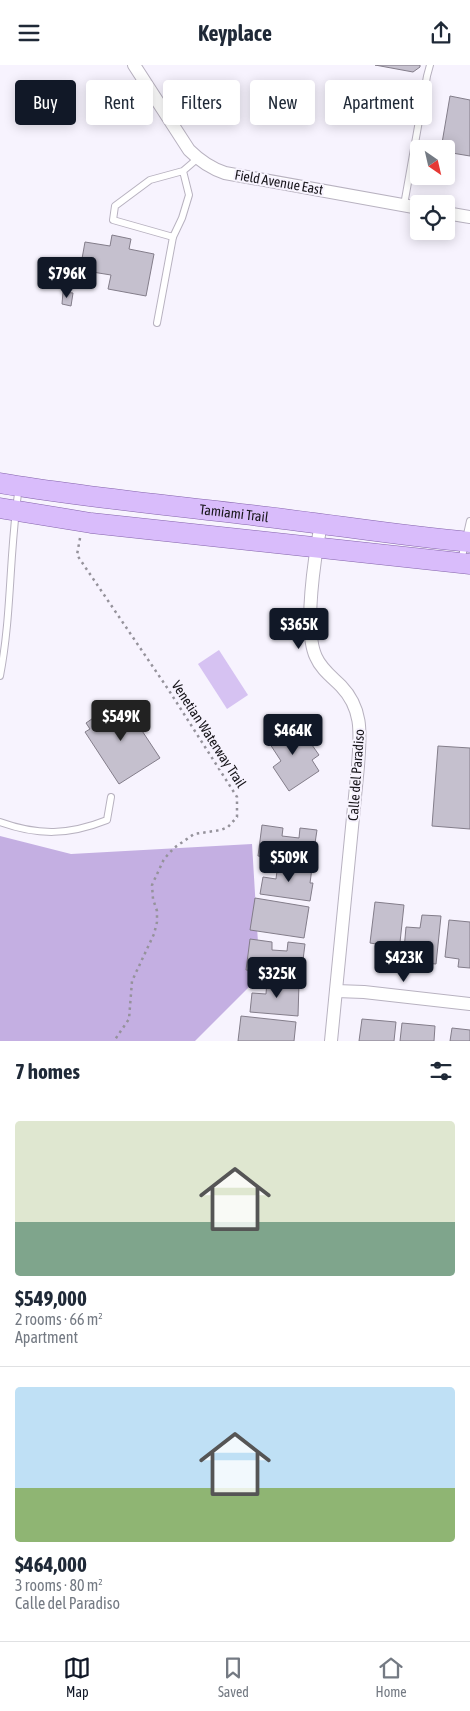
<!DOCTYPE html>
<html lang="en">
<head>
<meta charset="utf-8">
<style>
	:root { --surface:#fff; --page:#f6f6f7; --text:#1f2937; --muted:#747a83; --line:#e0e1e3; --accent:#111827 }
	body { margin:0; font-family:"Asap Condensed",sans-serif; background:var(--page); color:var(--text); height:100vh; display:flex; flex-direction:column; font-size:19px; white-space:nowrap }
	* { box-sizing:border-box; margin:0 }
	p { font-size:16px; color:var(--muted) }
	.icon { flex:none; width:28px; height:28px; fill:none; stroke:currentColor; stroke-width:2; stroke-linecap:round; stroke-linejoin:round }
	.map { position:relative; height:976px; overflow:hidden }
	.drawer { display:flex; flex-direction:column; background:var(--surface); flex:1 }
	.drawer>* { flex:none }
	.banner { position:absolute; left:15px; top:15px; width:440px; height:45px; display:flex; gap:10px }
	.needle { width:32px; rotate:146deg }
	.tools { position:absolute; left:410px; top:75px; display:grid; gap:10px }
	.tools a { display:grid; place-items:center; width:45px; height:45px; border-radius:5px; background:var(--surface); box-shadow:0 2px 12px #0003; font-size:25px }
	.price { position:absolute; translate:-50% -42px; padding:0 11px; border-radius:5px; background:var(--accent); color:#fff; font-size:16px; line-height:32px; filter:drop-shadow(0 1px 2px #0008) }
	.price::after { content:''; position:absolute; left:50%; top:30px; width:15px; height:11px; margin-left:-8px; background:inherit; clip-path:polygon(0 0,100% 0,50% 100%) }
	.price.active { background:#222; color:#fff }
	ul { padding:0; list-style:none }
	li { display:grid; align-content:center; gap:10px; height:265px; padding:0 15px }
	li+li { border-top:1px solid var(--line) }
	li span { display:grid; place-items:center; height:155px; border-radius:5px; color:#555 }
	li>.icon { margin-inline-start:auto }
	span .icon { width:90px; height:90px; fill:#fffc; stroke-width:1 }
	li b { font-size:21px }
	h2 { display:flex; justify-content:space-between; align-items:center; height:60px; padding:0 15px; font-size:21px }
	.tag { padding:0 18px; border-radius:5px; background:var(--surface); box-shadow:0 2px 12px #0003; font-size:18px; line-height:45px }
	.tag.active { background:var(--accent); color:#fff }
	header { display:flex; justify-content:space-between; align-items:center; height:65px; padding:0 15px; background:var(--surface); font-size:22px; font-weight:700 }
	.tab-bar { display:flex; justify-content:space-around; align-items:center; height:70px; border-top:1px solid var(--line); background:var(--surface); font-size:14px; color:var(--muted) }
	.tab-bar a { display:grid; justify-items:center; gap:2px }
	.tab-bar .active { color:var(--accent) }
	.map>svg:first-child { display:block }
	.green { fill:#d6c2f2 }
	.forest { fill:#c4afe2 }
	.building { fill:#c5c0ce; stroke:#837d8a }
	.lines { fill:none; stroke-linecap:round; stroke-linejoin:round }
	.lane-casing { stroke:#b8b2c0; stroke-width:8 }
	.street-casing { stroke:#b8b2c0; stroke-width:14 }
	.primary-casing { stroke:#8565ab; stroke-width:21 }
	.path { stroke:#95929b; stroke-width:2.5; stroke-dasharray:2.5 4; stroke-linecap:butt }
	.lane { stroke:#fff; stroke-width:6 }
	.street { stroke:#fff; stroke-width:12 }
	.primary { stroke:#d9bcfb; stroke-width:20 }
	.labels { text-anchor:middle; stroke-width:4; stroke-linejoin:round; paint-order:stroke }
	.street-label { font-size:14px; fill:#18161b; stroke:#f7f3fe }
</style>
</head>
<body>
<header><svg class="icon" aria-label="menu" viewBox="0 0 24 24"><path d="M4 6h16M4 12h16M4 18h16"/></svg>Keyplace<svg class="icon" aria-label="share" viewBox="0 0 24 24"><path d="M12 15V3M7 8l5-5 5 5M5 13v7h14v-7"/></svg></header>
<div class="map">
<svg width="470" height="976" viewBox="0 0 470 976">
	<rect width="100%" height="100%" fill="#f7f3fe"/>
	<!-- green -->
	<polygon class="green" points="219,585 248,630 227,644 198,599"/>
	<!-- forest -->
	<polygon class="forest" points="0,771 71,789 252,779 260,911 195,976 0,976"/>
	<!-- building -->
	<g class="building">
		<polygon points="375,0 420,0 420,2 413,7"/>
		<polygon points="450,31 470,35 470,91 446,87 446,84 441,84"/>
		<polygon points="112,170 131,174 129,184 154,189 146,231 108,224 111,210 80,205 85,177 110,181"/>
		<polygon points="63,227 73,228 71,241 62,239"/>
		<polygon points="118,636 122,642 125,640 160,693 119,719 85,667 90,664 86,658"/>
		<polygon points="291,656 301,672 305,670 319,690 312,695 319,706 289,726 273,702 281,696 266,673"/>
		<polygon points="438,681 470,683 470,764 432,761"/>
		<polygon points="262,760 283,763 282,771 299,773 300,763 317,765 312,798 258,791"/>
		<polygon points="278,798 312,803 310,818 313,818 310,836 260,829 263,812 276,814"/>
		<polygon points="255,833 309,842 304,873 250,865"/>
		<polygon points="375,837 404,840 398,896 381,894 383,880 370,878"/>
		<polygon points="422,850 441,851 436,899 403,896 406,862 420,863"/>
		<polygon points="449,855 470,857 470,903 458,902 459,894 445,892"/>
		<polygon points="250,874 272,877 272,885 287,886 288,877 305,879 301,911 246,905"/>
		<polygon points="267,915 299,918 298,951 250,947 252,928 266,929"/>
		<polygon points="241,951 296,957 294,976 238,976"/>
		<polygon points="362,954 396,957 394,976 359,976"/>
		<polygon points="402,958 435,961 434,976 400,976"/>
		<polygon points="452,963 470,965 470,976 450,976"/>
	</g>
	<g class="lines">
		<!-- lane casing -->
		<g class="lane-casing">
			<g id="lane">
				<polyline points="183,106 189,130 182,153 173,172 113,155 115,141 150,115 183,106 197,94"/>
				<polyline points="404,140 427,11 430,0"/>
				<polyline points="157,258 173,172"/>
				<polyline points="461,496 470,456"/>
				<path d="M0,611C12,549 9,485 19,422"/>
				<path d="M0,757C39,771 69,770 107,755L111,732"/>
			</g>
		</g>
		<!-- street casing -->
		<g class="street-casing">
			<g id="street">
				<path d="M134,0L189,85C200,96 210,103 225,108L419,143"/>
				<polyline points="446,148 470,152"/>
				<path d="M321,459C315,490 303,565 316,592C321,604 332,612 341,621C364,645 360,671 358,701L331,976"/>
				<polyline points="336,926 364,927 470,939"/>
			</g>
		</g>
		<!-- primary casing -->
		<g class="primary-casing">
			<g id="primary">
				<path id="s1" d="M0,418C89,433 178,441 267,452C335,460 402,471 470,477"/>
				<polyline points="0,443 91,458 470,499"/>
			</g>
		</g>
		<!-- path -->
		<polyline class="path" points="80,473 77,490 168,624 237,732 237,752 228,762 221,765 194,769 174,783 164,794 152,820 153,834 157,846 157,857 154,869 132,916 129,954 114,976"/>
		<!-- lane -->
		<use href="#lane" class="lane"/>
		<!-- street -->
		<use href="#street" class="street"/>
		<!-- primary -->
		<use href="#primary" class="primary"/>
	</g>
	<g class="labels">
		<!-- street labels -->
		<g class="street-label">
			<text transform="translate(279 117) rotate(10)" y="5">Field Avenue East</text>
			<text dy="5" stroke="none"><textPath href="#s1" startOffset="236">Tamiami Trail</textPath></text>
			<text transform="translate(209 669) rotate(57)" y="5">Venetian Waterway Trail</text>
			<text transform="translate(356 710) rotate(-86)" y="5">Calle del Paradiso</text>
		</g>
	</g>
</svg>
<div class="tools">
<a><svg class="needle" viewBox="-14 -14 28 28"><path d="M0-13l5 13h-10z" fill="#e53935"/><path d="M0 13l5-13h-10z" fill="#747a83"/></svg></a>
<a><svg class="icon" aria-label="locate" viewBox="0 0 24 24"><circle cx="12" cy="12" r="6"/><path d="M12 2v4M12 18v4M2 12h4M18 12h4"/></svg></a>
</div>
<b class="price" style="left:67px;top:234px">$796K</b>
<b class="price" style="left:299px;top:585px">$365K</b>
<b class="price active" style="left:121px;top:677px">$549K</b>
<b class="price" style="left:293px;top:691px">$464K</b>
<b class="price" style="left:289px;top:818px">$509K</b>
<b class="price" style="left:404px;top:918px">$423K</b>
<b class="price" style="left:277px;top:934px">$325K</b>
<div class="banner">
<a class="tag active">Buy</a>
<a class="tag">Rent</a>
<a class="tag">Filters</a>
<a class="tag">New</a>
<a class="tag">Apartment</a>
</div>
</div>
<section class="drawer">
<h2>7 homes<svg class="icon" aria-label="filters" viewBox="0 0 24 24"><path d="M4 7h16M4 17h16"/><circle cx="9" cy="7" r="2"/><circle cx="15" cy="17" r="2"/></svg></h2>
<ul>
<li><span style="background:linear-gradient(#dfe7d0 65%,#7fa58c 0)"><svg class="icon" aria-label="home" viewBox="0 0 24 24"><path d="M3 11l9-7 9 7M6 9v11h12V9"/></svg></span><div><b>$549,000</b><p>2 rooms · 66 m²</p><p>Apartment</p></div></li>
<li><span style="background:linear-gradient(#bfe0f5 65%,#8fb573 0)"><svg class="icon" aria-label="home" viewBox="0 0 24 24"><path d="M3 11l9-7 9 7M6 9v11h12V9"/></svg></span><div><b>$464,000</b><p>3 rooms · 80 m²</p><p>Calle del Paradiso</p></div></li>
</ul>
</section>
<nav class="tab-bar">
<a class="active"><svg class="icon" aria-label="map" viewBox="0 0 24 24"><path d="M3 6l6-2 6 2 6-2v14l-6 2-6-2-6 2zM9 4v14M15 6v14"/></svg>Map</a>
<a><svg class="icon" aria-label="saved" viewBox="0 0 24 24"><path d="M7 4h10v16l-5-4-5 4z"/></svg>Saved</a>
<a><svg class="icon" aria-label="home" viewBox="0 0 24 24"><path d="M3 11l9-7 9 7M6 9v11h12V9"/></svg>Home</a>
</nav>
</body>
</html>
